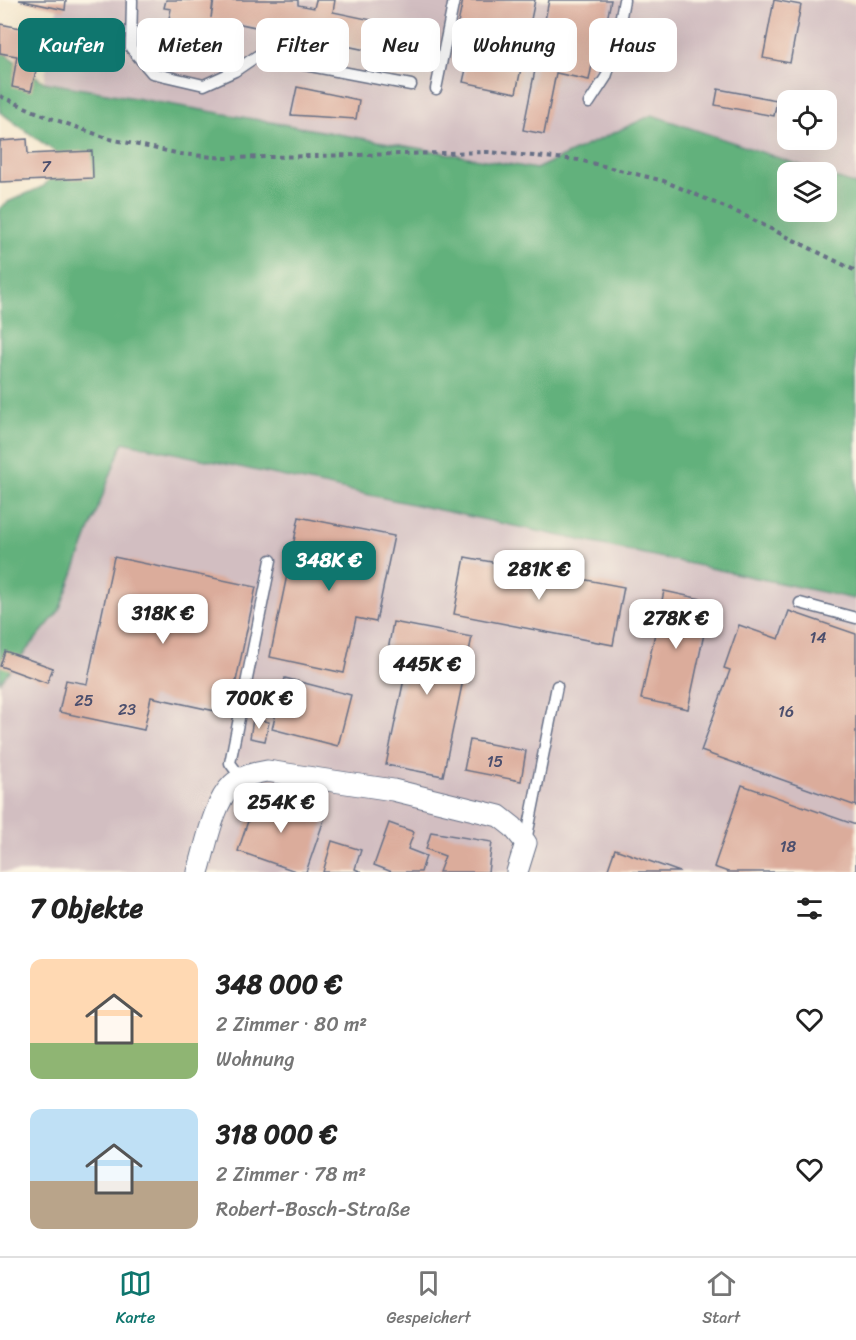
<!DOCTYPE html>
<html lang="de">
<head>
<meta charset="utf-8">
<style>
	:root { --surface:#fff; --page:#f6f6f6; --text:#222; --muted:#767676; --line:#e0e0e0; --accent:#0f766e }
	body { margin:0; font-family:Sriracha,sans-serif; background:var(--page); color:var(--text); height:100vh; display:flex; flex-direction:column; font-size:22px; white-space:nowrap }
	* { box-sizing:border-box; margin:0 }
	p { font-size:20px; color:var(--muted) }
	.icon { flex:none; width:33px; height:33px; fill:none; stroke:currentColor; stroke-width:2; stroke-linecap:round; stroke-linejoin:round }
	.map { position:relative; height:872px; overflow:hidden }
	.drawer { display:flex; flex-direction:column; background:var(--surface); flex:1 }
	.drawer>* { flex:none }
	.guide { position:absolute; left:18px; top:18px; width:820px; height:54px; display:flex; gap:12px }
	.fabs { position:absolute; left:777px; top:90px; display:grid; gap:12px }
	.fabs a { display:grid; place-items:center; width:60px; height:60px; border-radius:12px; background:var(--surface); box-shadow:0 6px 24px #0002; font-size:30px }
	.price { position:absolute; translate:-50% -51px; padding:0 14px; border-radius:12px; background:#fff; color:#222; font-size:20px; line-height:39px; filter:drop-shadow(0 2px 3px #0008) }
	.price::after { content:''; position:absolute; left:50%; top:36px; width:18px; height:14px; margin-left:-9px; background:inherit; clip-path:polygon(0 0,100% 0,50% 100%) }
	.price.active { background:var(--accent); color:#fff }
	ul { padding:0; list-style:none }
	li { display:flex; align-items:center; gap:18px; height:150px; padding:0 30px }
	li span { display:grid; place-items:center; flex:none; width:168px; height:120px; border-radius:12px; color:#555 }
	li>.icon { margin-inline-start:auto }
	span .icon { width:72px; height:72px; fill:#fffc; stroke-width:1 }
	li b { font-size:26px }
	h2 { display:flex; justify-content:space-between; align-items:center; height:72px; padding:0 30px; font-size:26px }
	.tag { padding:0 21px; border-radius:12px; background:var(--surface); box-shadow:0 6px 24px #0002; font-size:21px; line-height:54px }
	.tag.active { background:var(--accent); color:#fff }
	.tabs { display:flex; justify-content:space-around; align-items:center; height:84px; border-top:2px solid var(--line); background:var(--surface); font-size:16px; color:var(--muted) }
	.tabs a { display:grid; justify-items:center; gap:3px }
	.tabs .active { color:var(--accent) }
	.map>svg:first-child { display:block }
	.industrial { fill:#d2bec1; fill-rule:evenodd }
	.forest { fill:#62b17c; stroke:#3e706d; stroke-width:1.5 }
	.building { fill:#dbac9b }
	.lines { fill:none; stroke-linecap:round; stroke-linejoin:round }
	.lane-casing { stroke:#677086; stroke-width:13 }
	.street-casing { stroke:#677086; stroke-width:23 }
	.path { stroke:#677086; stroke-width:4; stroke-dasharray:4.5 4.5; stroke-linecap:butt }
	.lane { stroke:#fff; stroke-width:10 }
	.street { stroke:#fff; stroke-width:21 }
	.labels { text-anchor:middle; stroke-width:6; stroke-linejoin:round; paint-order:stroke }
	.number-label { font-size:16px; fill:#4b4e6d }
</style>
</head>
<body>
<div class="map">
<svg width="856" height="872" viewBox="0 0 856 872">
	<rect width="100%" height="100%" fill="#fcf5e5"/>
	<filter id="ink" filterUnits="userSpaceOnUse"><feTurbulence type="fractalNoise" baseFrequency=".0167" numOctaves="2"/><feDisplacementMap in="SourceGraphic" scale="12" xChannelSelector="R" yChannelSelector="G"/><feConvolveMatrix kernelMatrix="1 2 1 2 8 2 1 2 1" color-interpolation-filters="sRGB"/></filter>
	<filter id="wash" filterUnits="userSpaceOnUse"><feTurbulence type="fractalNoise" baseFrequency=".008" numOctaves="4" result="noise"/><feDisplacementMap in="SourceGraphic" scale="24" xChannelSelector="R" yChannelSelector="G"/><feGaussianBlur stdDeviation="1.35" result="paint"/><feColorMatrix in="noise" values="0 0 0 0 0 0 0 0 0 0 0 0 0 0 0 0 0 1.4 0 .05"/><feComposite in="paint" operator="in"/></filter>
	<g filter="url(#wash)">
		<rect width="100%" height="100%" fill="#f5e8cf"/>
		<!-- industrial -->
		<g class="industrial">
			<path d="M59,0H833L856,4V185L827,175L826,172H820L652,116L536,169L44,82ZM788,100H826V140H788Z"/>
			<polygon points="122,442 854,599 856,593 856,872 0,872 0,682 59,611"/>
		</g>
		<!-- forest -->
		<polygon class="forest" points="0,50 44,82 536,169 652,115 820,172 788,172 788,212 826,212 827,175 856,185 856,593 854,599 123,442 59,611 0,682 0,208 8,202 44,186 65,159 0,112"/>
		<g id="blocks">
			<!-- building -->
			<g class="building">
				<polygon points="19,0 66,0 65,10"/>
				<polygon points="166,0 213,0 211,18 214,0 298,0 298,5 314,8 316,0 335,0 333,12 434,33 428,63 236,23 233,37 207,31 203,51 164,43 171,9 164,8"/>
				<polygon points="463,0 535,0 516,93 463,82 469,56 452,52"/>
				<polygon points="549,0 611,0 604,36 598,35 589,80 556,73 544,134 523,130"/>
				<polygon points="774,0 801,5 790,63 763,58"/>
				<polygon points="646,20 670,25 663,56 640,51"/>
				<polygon points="0,24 26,29 22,48 32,50 31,58 39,59 31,91 12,87 17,56 0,53"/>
				<polygon points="297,87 359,100 356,119 291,115"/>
				<polygon points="718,89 777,100 774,116 715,105"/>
				<polygon points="27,139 28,154 92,151 93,178 0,182 0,141"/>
				<polygon points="299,517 394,536 376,622 356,618 344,673 270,657"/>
				<polygon points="114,557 256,587 229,714 151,697 144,730 59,712 66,680 87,684"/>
				<polygon points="465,557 624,587 613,645 454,614"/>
				<polygon points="664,591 711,601 688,709 641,699"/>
				<polygon points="789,611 856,634 856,806 701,751 730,670 724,668 739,625 779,639"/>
				<polygon points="393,622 472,637 443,776 386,765 408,660 387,656"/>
				<polygon points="5,651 53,668 47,683 0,666"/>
				<polygon points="285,678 351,695 338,746 272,729"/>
				<polygon points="253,719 269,722 265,741 250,738"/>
				<polygon points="470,740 526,751 521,781 464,770"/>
				<polygon points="742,785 856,825 856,872 728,872 714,867"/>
				<polygon points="257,794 325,817 306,872 298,872 238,851"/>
				<polygon points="389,823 414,832 408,849 426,856 421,872 392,872 374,865"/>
				<polygon points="431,832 492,842 488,872 439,872 445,856 426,849"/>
				<polygon points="332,841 361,850 355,869 362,872 323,872"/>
				<polygon points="615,849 680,872 607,872"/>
			</g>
		</g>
	</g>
	<g filter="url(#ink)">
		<use href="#blocks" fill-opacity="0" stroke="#677086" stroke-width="1.5"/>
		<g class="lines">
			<!-- lane casing -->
			<g class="lane-casing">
				<g id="lane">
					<polyline points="132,0 131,48 152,73 204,85 235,71 257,56 411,85"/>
					<polyline points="436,89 454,0"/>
					<polyline points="589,103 606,77 614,53 624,0"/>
					<polyline points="800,603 856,618"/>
					<polyline points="242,779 230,763 271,560"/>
					<polyline points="526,841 557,686"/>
				</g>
			</g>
			<!-- street casing -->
			<g class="street-casing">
				<path id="street" d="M198,872C206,847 213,803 232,785C241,776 255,773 267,771L393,790L499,816L513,827L526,843L517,872"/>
			</g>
			<!-- path -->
			<polyline class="path" points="0,96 45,116 110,139 181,154 226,158 488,152 579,160 664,181 741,214 856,271"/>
			<!-- lane -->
			<use href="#lane" class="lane"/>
			<!-- street -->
			<use href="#street" class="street"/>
		</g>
	</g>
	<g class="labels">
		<!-- number labels -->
		<g class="number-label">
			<text x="46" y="172">7</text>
			<text x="818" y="643">14</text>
			<text x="84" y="706">25</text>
			<text x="127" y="715">23</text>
			<text x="786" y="717">16</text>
			<text x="495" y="767">15</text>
			<text x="788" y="852">18</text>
		</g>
	</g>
</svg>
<div class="fabs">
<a><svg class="icon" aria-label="locate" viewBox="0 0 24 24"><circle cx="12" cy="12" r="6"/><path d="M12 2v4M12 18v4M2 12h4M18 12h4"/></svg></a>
<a><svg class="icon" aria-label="layers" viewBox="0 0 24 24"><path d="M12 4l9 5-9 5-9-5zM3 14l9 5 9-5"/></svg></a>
</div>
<b class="price active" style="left:329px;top:592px">348K €</b>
<b class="price" style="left:539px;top:601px">281K €</b>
<b class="price" style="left:163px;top:645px">318K €</b>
<b class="price" style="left:676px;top:650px">278K €</b>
<b class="price" style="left:427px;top:696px">445K €</b>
<b class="price" style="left:259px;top:730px">700K €</b>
<b class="price" style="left:281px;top:834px">254K €</b>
<div class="guide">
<a class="tag active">Kaufen</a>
<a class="tag">Mieten</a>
<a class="tag">Filter</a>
<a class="tag">Neu</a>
<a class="tag">Wohnung</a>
<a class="tag">Haus</a>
</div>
</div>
<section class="drawer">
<h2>7 Objekte<svg class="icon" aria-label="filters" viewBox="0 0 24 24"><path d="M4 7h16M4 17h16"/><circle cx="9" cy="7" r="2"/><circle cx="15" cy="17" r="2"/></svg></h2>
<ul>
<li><span style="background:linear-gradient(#ffd9b3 70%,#8fb573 0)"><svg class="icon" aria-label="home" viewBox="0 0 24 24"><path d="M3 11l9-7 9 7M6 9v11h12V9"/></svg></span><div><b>348 000 €</b><p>2 Zimmer · 80 m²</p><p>Wohnung</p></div><svg class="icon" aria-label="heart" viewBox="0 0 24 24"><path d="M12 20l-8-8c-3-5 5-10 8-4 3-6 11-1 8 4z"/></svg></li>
<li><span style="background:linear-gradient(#bfe0f5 60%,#b9a48a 0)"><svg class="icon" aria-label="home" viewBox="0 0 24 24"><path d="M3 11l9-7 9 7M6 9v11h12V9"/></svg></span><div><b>318 000 €</b><p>2 Zimmer · 78 m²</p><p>Robert-Bosch-Straße</p></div><svg class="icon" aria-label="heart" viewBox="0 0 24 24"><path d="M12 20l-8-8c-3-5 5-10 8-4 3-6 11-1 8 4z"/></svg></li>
</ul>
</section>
<nav class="tabs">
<a class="active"><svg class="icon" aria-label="map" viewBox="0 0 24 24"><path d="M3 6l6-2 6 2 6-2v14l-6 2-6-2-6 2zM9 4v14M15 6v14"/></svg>Karte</a>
<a><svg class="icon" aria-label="saved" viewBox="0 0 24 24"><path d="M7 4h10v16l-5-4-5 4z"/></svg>Gespeichert</a>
<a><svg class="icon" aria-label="home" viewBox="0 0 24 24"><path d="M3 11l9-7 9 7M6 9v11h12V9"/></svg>Start</a>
</nav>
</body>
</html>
